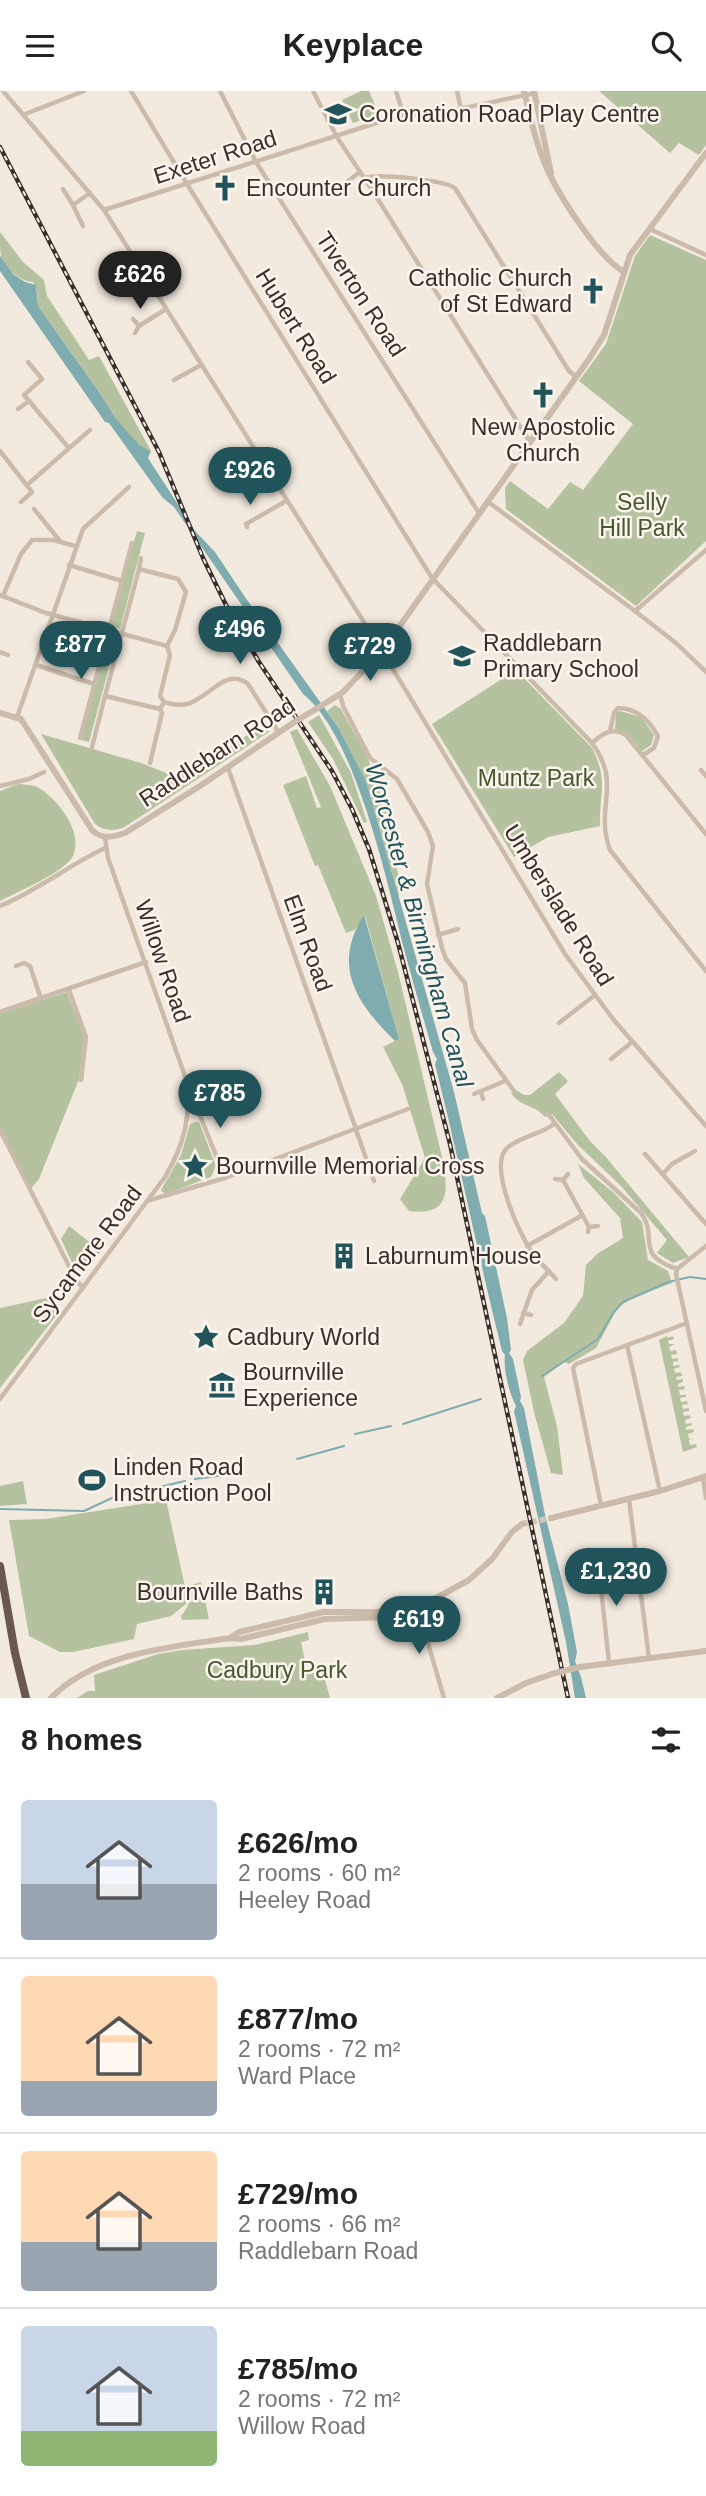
<!DOCTYPE html>
<html lang="en">
<head>
<meta charset="utf-8">
<style>
	:root { --surface:#fff; --page:#f2f2f2; --text:#222; --muted:#767676; --line:#e0e0e0; --accent:#20545a }
	body { margin:0; font-family:Arial,sans-serif; background:var(--page); color:var(--text); height:100vh; display:flex; flex-direction:column; font-size:26px; white-space:nowrap }
	* { box-sizing:border-box; margin:0 }
	p { font-size:23px; color:var(--muted) }
	.icon { flex:none; width:38px; height:38px; fill:none; stroke:currentColor; stroke-width:2; stroke-linecap:round; stroke-linejoin:round }
	.map { position:relative; height:1607px; overflow:hidden }
	.drawer { display:flex; flex-direction:column; background:var(--surface); flex:1 }
	.drawer>* { flex:none }
	.price { position:absolute; translate:-50% -60px; padding:0 16px; border-radius:24px; background:var(--accent); color:#fff; font-size:23px; line-height:46px; filter:drop-shadow(0 2px 4px #0008) }
	.price::after { content:''; position:absolute; left:50%; top:42px; width:21px; height:16px; margin-left:-10px; background:inherit; clip-path:polygon(0 0,100% 0,50% 100%) }
	.price.on { background:#222; color:#fff }
	ul { padding:0; list-style:none }
	li { display:flex; align-items:center; gap:21px; height:175px; padding:0 21px }
	li+li { border-top:2px solid var(--line) }
	li span { display:grid; place-items:center; flex:none; width:196px; height:140px; border-radius:7px; color:#555 }
	li>.icon { margin-inline-start:auto }
	span .icon { width:84px; height:84px; fill:#fffc; stroke-width:1 }
	li b { font-size:30px }
	h2 { display:flex; justify-content:space-between; align-items:center; height:84px; padding:0 21px; font-size:30px }
	header { display:flex; justify-content:space-between; align-items:center; height:91px; padding:0 21px; background:var(--surface); font-size:32px; font-weight:700 }
	.map>svg:first-child { display:block }
	.green { fill:#b5c29f }
	.water { fill:#7facaf }
	.lines { fill:none; stroke-linecap:round; stroke-linejoin:round }
	.stream { stroke:#7facaf; stroke-width:2 }
	.tertiary-tunnel { stroke:#cec5bb; stroke-width:6; stroke-dasharray:6 3; stroke-linecap:butt }
	.minor { stroke:#cbbbab; stroke-width:4.5 }
	.tertiary { stroke:#cbbbab; stroke-width:6 }
	.trunk { stroke:#6a584e; stroke-width:8 }
	.rail-casing { stroke:#392f2a; stroke-width:4.5 }
	.rail { stroke:#faf4ec; stroke-width:2; stroke-dasharray:5; stroke-linecap:butt }
	.tertiary-bridge { stroke:#cbbbab; stroke-width:6 }
	.labels { text-anchor:middle; stroke-width:5; stroke-linejoin:round; paint-order:stroke }
	.poi-label { font-size:23px; fill:#392f2a; stroke:#faf4ec; text-anchor:start }
	.street-label { font-size:23px; fill:#392f2a; stroke:#faf4ec }
	.park-label { font-size:23px; fill:#47572e; stroke:#faf4ec }
	.water-label { font-size:24px; font-style:italic; fill:#20545a; stroke:#faf4ec }
</style>
</head>
<body>
<header><svg class="icon" aria-label="menu" viewBox="0 0 24 24"><path d="M4 6h16M4 12h16M4 18h16"/></svg>Keyplace<svg class="icon" aria-label="search" viewBox="0 0 24 24"><circle cx="10" cy="10" r="6"/><path d="M15 15l6 6"/></svg></header>
<div class="map">
<svg width="706" height="1607" viewBox="0 0 706 1607">
	<rect width="100%" height="100%" fill="#f3eadf"/>
	<!-- green -->
	<g class="green">
		<polygon points="361,0 369,0 379,23 353,32 342,9"/>
		<polygon points="599,0 706,0 706,54 699,64 679,52 670,62"/>
		<path d="M0,141L23,171L44,189L47,205L89,269L99,265L151,360C126,353 109,315 95,295C76,268 57,241 38,215L37,199L33,191C19,190 6,178 1,166C0,159 0,148 0,141Z"/>
		<polygon points="650,144 706,169 706,450 636,515 506,418 505,397 510,390 548,418 570,391 583,399 633,333 579,290 606,253 635,165"/>
		<polygon points="137,440 145,442 120,538 111,535"/>
		<polygon points="109,545 117,547 89,651 81,649"/>
		<path d="M516,579L592,657C609,690 599,702 600,735L548,746L514,766L432,633Z"/>
		<polygon points="335,614 341,618 367,665 389,724 399,790 399,806 366,690 338,636 327,620"/>
		<polygon points="620,620 641,626 654,644 651,654 642,660 628,643 615,638 616,622"/>
		<polygon points="319,624 351,682 367,731 364,732 333,668 308,631"/>
		<path d="M267,632L269,641L123,737C111,740 105,740 95,733L41,643L141,672L174,685L191,679Z"/>
		<path d="M297,638L330,695L376,805L398,881L442,1066C448,1097 452,1126 409,1120L400,1108L425,1067L402,993L383,956L399,948L365,825L355,839L346,842L318,774L315,775L283,694L306,685L317,717L321,716L290,641Z"/>
		<path d="M18,693C25,694 32,693 39,697C58,708 84,742 73,765C65,781 17,801 0,810V700Z"/>
		<polygon points="67,901 84,946 79,988 39,1088 29,1100 0,1038 0,923"/>
		<path d="M559,981L568,990L555,1003L589,1049L605,1065L689,1166L673,1172L657,1162L667,1149L621,1095L578,1054L552,1023L545,1026C534,1013 520,1016 511,1002L516,999L524,1004H530Z"/>
		<polygon points="195,1031 199,1031 216,1075 211,1086 165,1103 161,1099 181,1064 190,1033"/>
		<polygon points="578,1073 614,1102 642,1131 648,1169 668,1180 672,1192 633,1207 618,1216 596,1257 569,1273 564,1271 544,1286 557,1335 563,1384 551,1382 534,1321 523,1269 527,1260 564,1232 583,1205 586,1174 597,1163 623,1147 620,1127 584,1087"/>
		<polygon points="69,1135 101,1160 82,1184 77,1182 61,1148"/>
		<polygon points="56,1205 56,1225 0,1297 0,1217"/>
		<polygon points="667,1245 668,1247 673,1245 674,1248 668,1250 669,1253 675,1253 669,1256 670,1260 676,1259 677,1263 671,1264 672,1268 678,1267 678,1270 673,1271 673,1275 679,1274 680,1276 674,1278 675,1282 681,1281 682,1285 676,1286 677,1289 683,1288 683,1291 678,1293 678,1296 684,1295 685,1298 679,1299 680,1304 686,1304 686,1306 680,1307 681,1311 687,1310 688,1313 682,1314 683,1318 689,1317 689,1320 683,1321 684,1325 690,1324 691,1327 685,1329 686,1333 692,1332 692,1334 686,1336 686,1339 693,1338 694,1341 688,1343 689,1348 695,1347 689,1349 690,1354 696,1353 697,1356 683,1361 659,1249"/>
		<polygon points="23,1390 27,1413 0,1415 0,1395"/>
		<polygon points="166,1409 186,1500 186,1513 171,1525 137,1533 134,1548 73,1561 60,1561 29,1545 9,1429 46,1428"/>
		<path d="M201,1491L209,1528L182,1529L181,1525C189,1516 192,1506 191,1494Z"/>
		<polygon points="308,1541 309,1549 301,1551 307,1580 322,1578 330,1607 77,1607 88,1600 95,1600 94,1584 158,1563 182,1559 255,1554"/>
	</g>
	<!-- water -->
	<g class="water">
		<path d="M0,165L13,183L25,191L36,194L38,215L97,298L116,328L139,354L151,360L148,367L195,440L215,461L245,506L338,636L366,690L454,1001L482,1122L485,1125L507,1227L511,1259L509,1262L513,1268L521,1306L520,1310L524,1317L545,1424L568,1513L577,1561L575,1570L581,1586L586,1607H575L566,1551L514,1320L516,1315C509,1301 503,1279 505,1264L502,1260C478,1165 459,1068 435,973L437,968L433,961C423,926 413,892 404,858C387,791 356,645 303,603L174,416L162,406L109,332L105,331L0,180Z"/>
		<path d="M364,824L399,948L395,950C357,913 331,875 364,824Z"/>
	</g>
	<g class="lines">
		<!-- stream -->
		<g class="stream">
			<polyline points="542,1285 598,1248 613,1222 623,1211 668,1191 690,1186 706,1188"/>
			<polyline points="403,1333 481,1308"/>
			<polyline points="355,1343 391,1335"/>
			<polyline points="297,1368 344,1355"/>
			<polyline points="195,1388 224,1384"/>
			<polyline points="0,1418 84,1420 112,1407 185,1390"/>
		</g>
		<!-- tertiary-tunnel -->
		<polyline class="tertiary-tunnel" points="522,1433 551,1427"/>
		<!-- minor -->
		<g class="minor">
			<polyline points="3,0 104,119 379,555 565,863 613,928 706,1035"/>
			<path d="M131,0L187,93L432,487L592,652C623,694 594,715 610,759L706,880"/>
			<polyline points="220,0 256,71 479,422"/>
			<polyline points="313,0 337,46 374,102 530,351"/>
			<polyline points="396,0 404,25"/>
			<polyline points="457,0 461,18"/>
			<polyline points="23,24 84,0"/>
			<path d="M364,87C378,82 443,89 455,97L569,280L576,286"/>
			<polyline points="63,98 73,114 90,102"/>
			<polyline points="335,100 360,81"/>
			<polyline points="73,114 83,135"/>
			<polyline points="104,119 395,26 450,20 535,2"/>
			<polyline points="650,138 706,164"/>
			<polyline points="102,176 111,184 134,168"/>
			<polyline points="133,228 139,235"/>
			<polyline points="135,242 139,235 166,218"/>
			<polyline points="28,271 42,288 24,304 68,356"/>
			<polyline points="174,289 201,274"/>
			<polyline points="18,318 29,310"/>
			<polyline points="0,360 32,401 21,411"/>
			<polyline points="221,393 218,388 257,364"/>
			<polyline points="27,394 90,339"/>
			<polyline points="487,410 635,520 676,552 706,581"/>
			<polyline points="34,418 60,450"/>
			<polyline points="247,436 246,433 286,410"/>
			<polyline points="69,474 122,490"/>
			<polyline points="139,478 141,467"/>
			<polyline points="0,504 46,522 167,555"/>
			<polyline points="3,505 21,463 32,449 53,449 75,455"/>
			<polyline points="635,520 706,459"/>
			<polyline points="0,561 8,564"/>
			<polyline points="36,574 94,593"/>
			<polyline points="340,603 343,615 370,667 397,688 428,741 433,755 427,793 442,857 446,868 465,892 472,938 477,949 514,1000"/>
			<path d="M164,611C171,613 180,615 187,613C208,608 226,575 248,593L279,642"/>
			<polyline points="17,626 83,438 129,396"/>
			<path d="M610,640L614,622L618,617C637,617 649,629 658,645L654,657L643,664"/>
			<polyline points="80,647 132,452"/>
			<path d="M592,652C604,642 611,636 626,644L706,743"/>
			<polyline points="92,656 105,605"/>
			<polyline points="150,672 162,622 160,618 164,611 160,605 170,564 167,555 175,539 186,501 178,488 139,478 105,605 160,618"/>
			<polyline points="228,677 356,1038"/>
			<polyline points="701,679 706,685"/>
			<polyline points="0,695 29,688 44,681"/>
			<path d="M0,815C37,800 69,774 105,757"/>
			<polyline points="438,844 458,838"/>
			<polyline points="16,875 24,872 30,875 41,908"/>
			<polyline points="69,899 86,946 81,989"/>
			<polyline points="0,921 146,871"/>
			<polyline points="559,932 595,904"/>
			<polyline points="611,968 632,951"/>
			<polyline points="481,1001 483,1008"/>
			<polyline points="474,1003 505,990"/>
			<polyline points="189,1005 195,1012 225,1087"/>
			<path d="M549,1024L582,1068L641,1122C659,1146 633,1163 677,1178"/>
			<path d="M554,1033C540,1044 518,1046 506,1058C489,1077 520,1146 534,1164C540,1172 549,1180 556,1188"/>
			<polyline points="0,1039 76,1189 83,1197"/>
			<polyline points="356,1039 374,1090"/>
			<polyline points="645,1063 706,1133"/>
			<polyline points="664,1082 672,1073 695,1060"/>
			<polyline points="568,1083 563,1089 589,1136 588,1141"/>
			<polyline points="555,1088 563,1089"/>
			<polyline points="150,1109 225,1087 408,1018"/>
			<polyline points="589,1136 598,1135"/>
			<polyline points="527,1155 581,1125"/>
			<polyline points="677,1178 676,1183 706,1320"/>
			<polyline points="677,1178 706,1155"/>
			<polyline points="523,1222 531,1224"/>
			<polyline points="520,1233 532,1199 549,1180"/>
			<polyline points="627,1254 660,1400"/>
			<path d="M0,1308L165,1086C184,1054 192,1024 186,988L108,767L105,746"/>
			<polyline points="703,1386 706,1407"/>
			<polyline points="629,1408 649,1567"/>
			<polyline points="601,1414 573,1277 576,1273 687,1232"/>
			<polyline points="418,1518 444,1607"/>
			<polyline points="609,1572 599,1478 637,1472"/>
		</g>
		<!-- tertiary -->
		<g class="tertiary">
			<path d="M524,0C530,24 535,51 545,73C557,102 597,165 624,181"/>
			<polyline points="534,0 551,82"/>
			<polyline points="329,610 343,601 382,560 589,268 604,244 630,164 706,62"/>
			<path d="M0,622L21,628L92,739C102,749 113,746 125,742L200,695L293,632"/>
			<polyline points="551,1427 660,1400 706,1385"/>
			<polyline points="230,1547 239,1541 324,1521 377,1521 425,1513"/>
			<polyline points="580,1576 706,1560"/>
			<path d="M51,1607C94,1562 172,1556 230,1547L241,1548L325,1528L392,1526L419,1520L425,1513L469,1489L492,1468L512,1441L522,1433"/>
			<polyline points="497,1607 526,1592 555,1582"/>
		</g>
		<!-- trunk -->
		<polyline class="trunk" points="0,1475 15,1562 26,1607"/>
		<!-- rail casing -->
		<g class="rail-casing">
			<polyline id="rail" points="0,56 159,361 203,467 226,514 259,571 332,680 352,718 369,758 398,852 450,1053 568,1607"/>
		</g>
		<!-- rail -->
		<use href="#rail" class="rail"/>
		<!-- tertiary-bridge -->
		<g class="tertiary-bridge">
			<polyline points="293,632 329,610"/>
			<polyline points="555,1582 580,1576"/>
		</g>
	</g>
	<!-- icons -->
	<defs>
		<g id="school-bare" transform="scale(2.1)"><path d="M0-5L7-2L0 1L-7-2ZM-4 1L0 2.5L4 1V4Q0 6-4 4Z" fill="#20545a" stroke="#faf4ec" stroke-width="2.5" paint-order="stroke"/></g>
		<g id="church-bare" transform="scale(2.1)"><path d="M-1.2-6h2.4v3.5h3.3v2.4h-3.3V6h-2.4V-.1h-3.3v-2.4h3.3Z" fill="#20545a" stroke="#faf4ec" stroke-width="2.5" paint-order="stroke"/></g>
		<g id="sight-bare" transform="scale(2.1)"><path d="M0-6L1.8-2.2L6-1.7L2.9 1.2L3.7 5.4L0 3.3L-3.7 5.4L-2.9 1.2L-6-1.7L-1.8-2.2Z" fill="#20545a" stroke="#faf4ec" stroke-width="2.5" paint-order="stroke"/></g>
		<g id="building-bare" transform="scale(2.1)"><path d="M-4-6H4V6H1V3H-1V6H-4ZM-2.5-4.3h1.7v1.8h-1.7ZM.8-4.3h1.7v1.8H.8ZM-2.5-1h1.7V.8h-1.7ZM.8-1h1.7V.8H.8Z" fill="#20545a" stroke="#faf4ec" stroke-width="2.5" paint-order="stroke"/></g>
		<g id="museum-bare" transform="scale(2.1)"><path d="M0-6L6-3V-2H-6V-3ZM-5-1h2V3h-2ZM-1-1h2V3h-2ZM3-1h2V3H3ZM-6 4H6V6H-6Z" fill="#20545a" stroke="#faf4ec" stroke-width="2.5" paint-order="stroke"/></g>
		<g id="stadium-bare" transform="scale(2.1)"><path d="M0-5a6.5 5 0 1 0 0 10a6.5 5 0 1 0 0-10ZM-3.5-1.8h7v3.6h-7Z" fill="#20545a" stroke="#faf4ec" stroke-width="2.5" paint-order="stroke"/></g>
	</defs>
	<g fill-rule="evenodd">
		<use href="#school-bare" x="338" y="23"/>
		<use href="#church-bare" x="225" y="97"/>
		<use href="#church-bare" x="593" y="200"/>
		<use href="#church-bare" x="543" y="304"/>
		<use href="#school-bare" x="462" y="565"/>
		<use href="#sight-bare" x="195" y="1075"/>
		<use href="#building-bare" x="344" y="1165"/>
		<use href="#sight-bare" x="206" y="1246"/>
		<use href="#museum-bare" x="222" y="1294"/>
		<use href="#stadium-bare" x="92" y="1389"/>
		<use href="#building-bare" x="324" y="1501"/>
	</g>
	<g class="labels">
		<!-- poi labels -->
		<g class="poi-label">
			<text x="359" y="31">Coronation Road Play Centre</text>
			<text x="246" y="105">Encounter Church</text>
			<text x="572" y="195" text-anchor="end">Catholic Church<tspan x="572" dy="26">of St Edward</tspan></text>
			<text x="543" y="344" text-anchor="middle">New Apostolic<tspan x="543" dy="26">Church</tspan></text>
			<text x="483" y="560">Raddlebarn<tspan x="483" dy="26">Primary School</tspan></text>
			<text x="216" y="1083">Bournville Memorial Cross</text>
			<text x="365" y="1173">Laburnum House</text>
			<text x="227" y="1254">Cadbury World</text>
			<text x="243" y="1289">Bournville<tspan x="243" dy="26">Experience</tspan></text>
			<text x="113" y="1384">Linden Road<tspan x="113" dy="26">Instruction Pool</tspan></text>
			<text x="303" y="1509" text-anchor="end">Bournville Baths</text>
		</g>
		<!-- street labels -->
		<g class="street-label">
			<text transform="translate(215 66) rotate(-18)" y="8">Exeter Road</text>
			<text transform="translate(361 203) rotate(57)" y="8">Tiverton Road</text>
			<text transform="translate(296 235) rotate(58)" y="8">Hubert Road</text>
			<text transform="translate(217 661) rotate(-33)" y="8">Raddlebarn Road</text>
			<text transform="translate(559 814) rotate(58)" y="8">Umberslade Road</text>
			<text transform="translate(308 852) rotate(70)" y="8">Elm Road</text>
			<text transform="translate(163 870) rotate(71)" y="8">Willow Road</text>
			<text transform="translate(87 1163) rotate(-53)" y="8">Sycamore Road</text>
		</g>
		<!-- park labels -->
		<g class="park-label">
			<text x="642" y="419">Selly<tspan x="642" dy="26">Hill Park</tspan></text>
			<text x="536" y="695">Muntz Park</text>
			<text x="277" y="1587">Cadbury Park</text>
		</g>
		<!-- water labels -->
		<g class="water-label">
			<text transform="translate(419 834) rotate(74)" y="8">Worcester &amp; Birmingham Canal</text>
		</g>
	</g>
</svg>
<b class="price on" style="left:140px;top:220px">£626</b>
<b class="price" style="left:250px;top:416px">£926</b>
<b class="price" style="left:240px;top:575px">£496</b>
<b class="price" style="left:81px;top:590px">£877</b>
<b class="price" style="left:370px;top:592px">£729</b>
<b class="price" style="left:220px;top:1039px">£785</b>
<b class="price" style="left:616px;top:1517px">£1,230</b>
<b class="price" style="left:419px;top:1565px">£619</b>
</div>
<section class="drawer">
<h2>8 homes<svg class="icon" aria-label="filters" viewBox="0 0 24 24"><path d="M4 7h16M4 17h16"/><circle cx="9" cy="7" r="2"/><circle cx="15" cy="17" r="2"/></svg></h2>
<ul>
<li><span style="background:linear-gradient(#c9d6e8 60%,#9aa5b1 0)"><svg class="icon" aria-label="home" viewBox="0 0 24 24"><path d="M3 11l9-7 9 7M6 9v11h12V9"/></svg></span><div><b>£626/mo</b><p>2 rooms · 60 m²</p><p>Heeley Road</p></div></li>
<li><span style="background:linear-gradient(#ffd9b3 75%,#9aa5b1 0)"><svg class="icon" aria-label="home" viewBox="0 0 24 24"><path d="M3 11l9-7 9 7M6 9v11h12V9"/></svg></span><div><b>£877/mo</b><p>2 rooms · 72 m²</p><p>Ward Place</p></div></li>
<li><span style="background:linear-gradient(#ffd9b3 65%,#9aa5b1 0)"><svg class="icon" aria-label="home" viewBox="0 0 24 24"><path d="M3 11l9-7 9 7M6 9v11h12V9"/></svg></span><div><b>£729/mo</b><p>2 rooms · 66 m²</p><p>Raddlebarn Road</p></div></li>
<li><span style="background:linear-gradient(#c9d6e8 75%,#8fb573 0)"><svg class="icon" aria-label="home" viewBox="0 0 24 24"><path d="M3 11l9-7 9 7M6 9v11h12V9"/></svg></span><div><b>£785/mo</b><p>2 rooms · 72 m²</p><p>Willow Road</p></div></li>
</ul>
</section>
</body>
</html>
